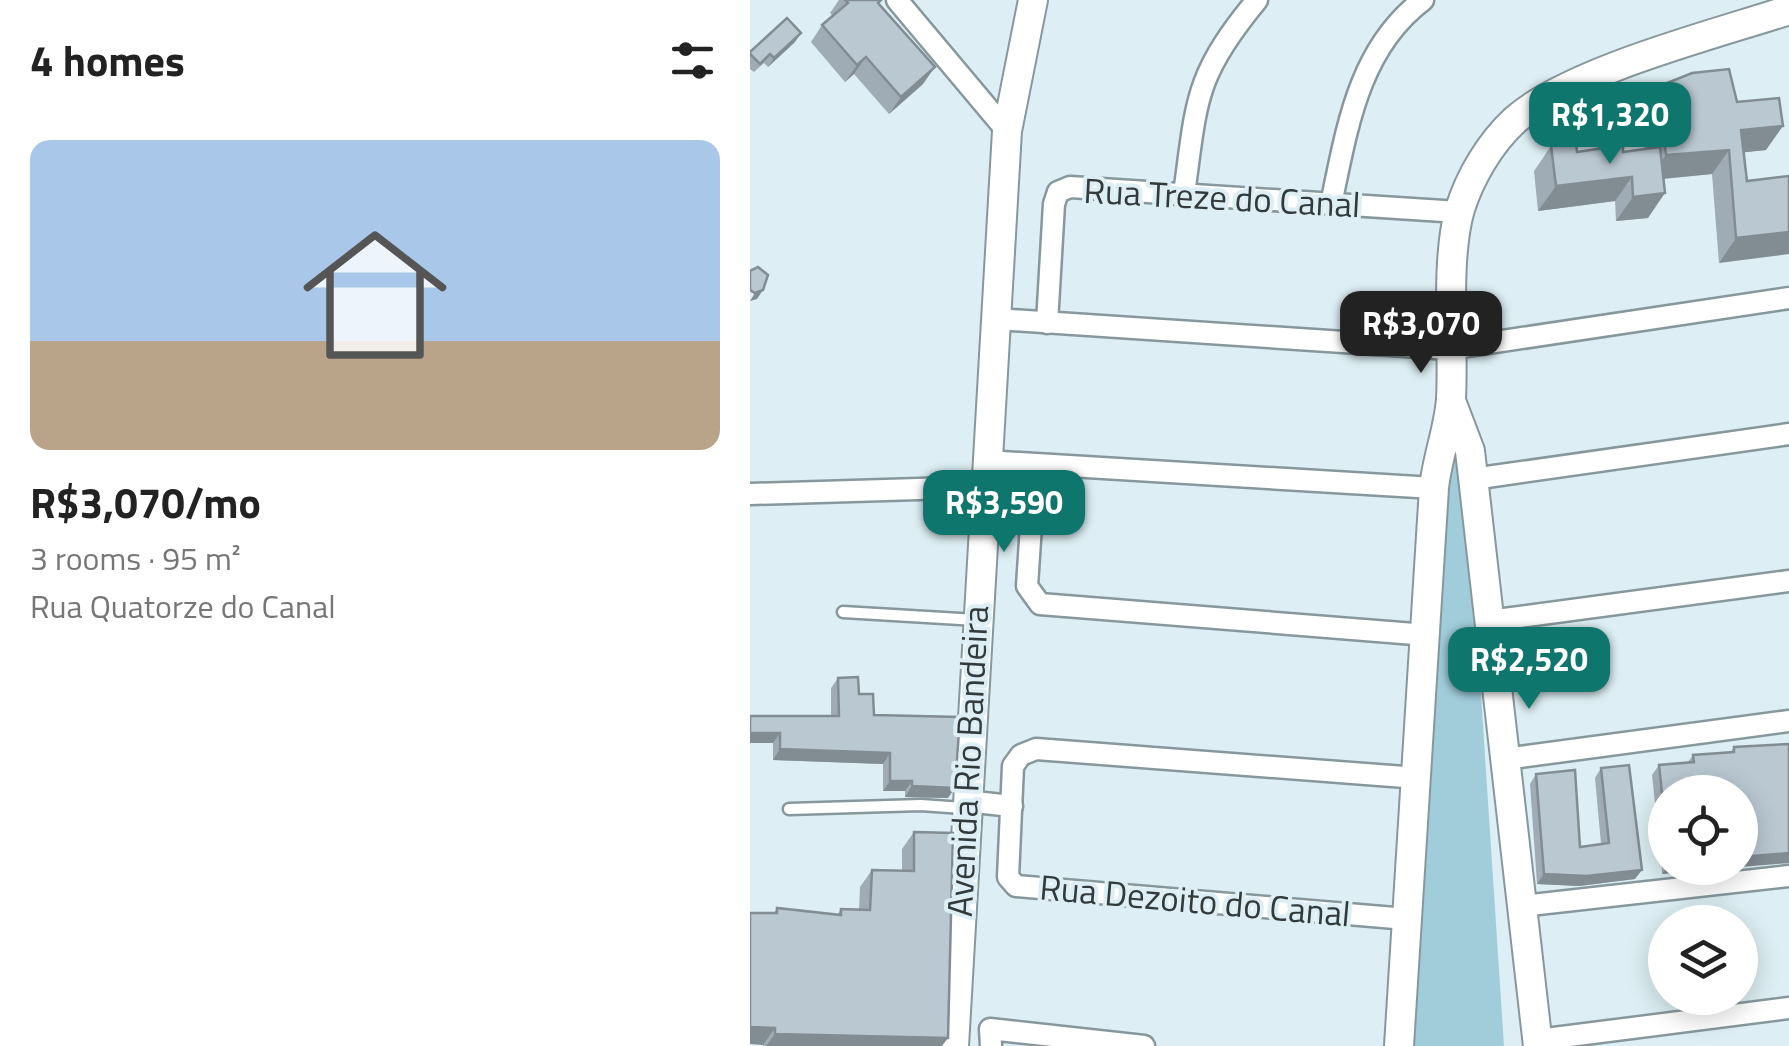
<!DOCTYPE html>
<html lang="en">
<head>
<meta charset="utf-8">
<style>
	:root { --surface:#fff; --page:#f2f2f2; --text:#222; --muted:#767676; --accent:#0f766e }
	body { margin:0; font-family:"Titillium Web",sans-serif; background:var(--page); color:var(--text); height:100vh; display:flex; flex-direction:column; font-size:38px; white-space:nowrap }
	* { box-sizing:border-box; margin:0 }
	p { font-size:32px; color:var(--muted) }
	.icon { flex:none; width:55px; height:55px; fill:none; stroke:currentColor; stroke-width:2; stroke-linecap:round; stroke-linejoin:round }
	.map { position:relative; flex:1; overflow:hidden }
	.drawer { display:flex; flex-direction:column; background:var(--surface); width:750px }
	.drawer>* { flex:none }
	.controls { position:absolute; left:898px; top:775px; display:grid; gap:20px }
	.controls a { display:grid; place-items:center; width:110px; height:110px; border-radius:50%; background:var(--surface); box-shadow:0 5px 25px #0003; font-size:50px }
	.price { position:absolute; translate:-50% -85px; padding:0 22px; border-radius:20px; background:var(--accent); color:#fff; font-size:32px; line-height:65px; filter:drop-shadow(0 2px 5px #0008) }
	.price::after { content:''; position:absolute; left:50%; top:60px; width:30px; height:22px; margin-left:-15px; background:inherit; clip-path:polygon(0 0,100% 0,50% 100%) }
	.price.selected { background:#222; color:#fff }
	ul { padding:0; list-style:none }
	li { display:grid; align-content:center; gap:20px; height:530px; padding:0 30px }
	li span { display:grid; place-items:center; height:310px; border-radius:20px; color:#555 }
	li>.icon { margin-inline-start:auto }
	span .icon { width:180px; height:180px; fill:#fffc; stroke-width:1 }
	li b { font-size:42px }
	h2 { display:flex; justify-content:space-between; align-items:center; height:120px; padding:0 30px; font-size:42px }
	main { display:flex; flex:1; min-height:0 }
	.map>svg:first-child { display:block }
	.green { fill:#a1cddb }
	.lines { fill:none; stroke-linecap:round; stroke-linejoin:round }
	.lane-casing { stroke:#87989d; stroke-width:15 }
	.street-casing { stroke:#87989d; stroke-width:25 }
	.secondary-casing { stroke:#87989d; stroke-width:32 }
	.lane { stroke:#fff; stroke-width:10 }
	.street { stroke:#fff; stroke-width:20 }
	.secondary { stroke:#fff; stroke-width:28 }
	.wall { fill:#a0acb5 }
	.shaded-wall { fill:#828c93 }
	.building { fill:#bac8d2; stroke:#828c93; stroke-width:2.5 }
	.labels { text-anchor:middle; stroke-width:8; stroke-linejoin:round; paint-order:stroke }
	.street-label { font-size:35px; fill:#333a3c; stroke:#ddeff4 }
</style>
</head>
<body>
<main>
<section class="drawer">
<h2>4 homes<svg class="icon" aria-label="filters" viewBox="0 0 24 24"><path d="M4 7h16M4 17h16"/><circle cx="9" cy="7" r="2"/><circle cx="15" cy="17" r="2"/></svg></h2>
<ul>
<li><span style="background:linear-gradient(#a9c7e8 65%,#b9a48a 0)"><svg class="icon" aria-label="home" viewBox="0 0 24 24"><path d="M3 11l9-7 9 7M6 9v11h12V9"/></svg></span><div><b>R$3,070/mo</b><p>3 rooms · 95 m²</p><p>Rua Quatorze do Canal</p></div></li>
</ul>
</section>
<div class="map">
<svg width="1039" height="1046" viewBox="0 0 1039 1046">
	<rect width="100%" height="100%" fill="#ddeff4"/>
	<!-- green -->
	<polygon class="green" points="701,363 717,481 754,1046 649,1046"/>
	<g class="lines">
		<!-- lane casing -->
		<g class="lane-casing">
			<g id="lane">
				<polyline points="93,612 227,620"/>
				<polyline points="39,809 171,805 213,808"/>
			</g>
		</g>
		<!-- street casing -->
		<g class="street-casing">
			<g id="street">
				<polyline points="147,0 257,131"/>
				<path d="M434,194C447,100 444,76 507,0"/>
				<path d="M581,204C597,129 608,49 673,0"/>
				<polyline points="246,319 699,349 1039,298"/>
				<polyline points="297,323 304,204 308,192 320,187 709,212"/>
				<polyline points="236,461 684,488"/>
				<polyline points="285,465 277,586 290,604 677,635"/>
				<polyline points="723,479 1039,434"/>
				<polyline points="0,494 234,487"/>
				<polyline points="739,621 1039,581"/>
				<polyline points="755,759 1039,721"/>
				<polyline points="215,801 262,806"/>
				<polyline points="772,906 1039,876"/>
				<polyline points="657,919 266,886 258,877 263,766 271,755 286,749 668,778"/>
				<polyline points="788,1040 1039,1008"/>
				<polyline points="241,1046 240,1029 394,1046"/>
			</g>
		</g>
		<!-- secondary casing -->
		<g class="secondary-casing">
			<g id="secondary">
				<polyline points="701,401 720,451 788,1046"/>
				<polyline points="204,1046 257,131 283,0"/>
				<path d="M649,1046L684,488C687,458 699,428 701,399C704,345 695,260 710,209C720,177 740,143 765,120C820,71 966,34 1039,10"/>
			</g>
		</g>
		<!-- lane -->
		<use href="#lane" class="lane"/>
		<!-- street -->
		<use href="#street" class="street"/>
		<!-- secondary -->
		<use href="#secondary" class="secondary"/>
	</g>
	<!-- wall -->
	<g class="wall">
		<polygon points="89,0 132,0 129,4 173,84 139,114 104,74 95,82 61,42 72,25 83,16 80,13"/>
		<polygon points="45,42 18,67 14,63 4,72 0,69 0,52"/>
		<polygon points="907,87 987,102 1016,150 994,152 997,181 1039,176 969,263 962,174 914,179 898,218 866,221 865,201 788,211 784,171 801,146 827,152 873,152 895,149 890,111"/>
		<polygon points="88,678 109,694 124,715 198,798 155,797 155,791 133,791 133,764 23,760 23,743 0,743 0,716 81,716 81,688"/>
		<polygon points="1039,744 1039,863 990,792 915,792 915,802 905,803 902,775 909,765 938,762 943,755 980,753 984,747"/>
		<polygon points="851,768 885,879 829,886 787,884 780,784 786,774 830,847 851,844 845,778"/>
		<polygon points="164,832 192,1046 13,1046 24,913 27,908 87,915 91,909 109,910 110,887 122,870 152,870 152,849"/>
		<polygon points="915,841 915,868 980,868 912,874 911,846"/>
	</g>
	<!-- shaded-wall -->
	<g class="shaded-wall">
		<polygon points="51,33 45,42 18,67 24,58"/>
		<polygon points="116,57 104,74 95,82 107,65"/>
		<polygon points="185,67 173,84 139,114 151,97"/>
		<polygon points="1033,126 1016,150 979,154 979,150 962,174 898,180 916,155 991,130"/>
		<polygon points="882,177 865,201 788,211 806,186"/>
		<polygon points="915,193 898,218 866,221 883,197"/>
		<polygon points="1039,232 1039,254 969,263 986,238"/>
		<polygon points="13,290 7,299 0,301 5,293"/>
		<polygon points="0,733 30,733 23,743 0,743"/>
		<polygon points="30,749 140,753 133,764 23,760"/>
		<polygon points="140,781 162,781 155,791 133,791"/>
		<polygon points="162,786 205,788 198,798 155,797"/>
		<polygon points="912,793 915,793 915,802 905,803"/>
		<polygon points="1039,853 1039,863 990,867 990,857"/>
		<polygon points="917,868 980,868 912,874"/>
		<polygon points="892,870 885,879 829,886 787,884 794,874"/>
		<polygon points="0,1027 25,1028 13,1045 0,1044"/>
		<polygon points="25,1034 198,1038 192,1046 16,1046"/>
	</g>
	<!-- building -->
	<g class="building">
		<polygon points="95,0 131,0 128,3 185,67 151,97 116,57 107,65 72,25 98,3"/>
		<polygon points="37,18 51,33 24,58 20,54 10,64 0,54 0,52"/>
		<polygon points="979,69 987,102 1029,98 1033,126 991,130 997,181 1039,176 1039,232 986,238 979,150 916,155 907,87 942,73"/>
		<polygon points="826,143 827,152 873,145 873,152 910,147 915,193 883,197 882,177 806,186 801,146"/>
		<polygon points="8,267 18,275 13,290 5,293 0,290 0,271"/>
		<polygon points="108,677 109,694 123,694 124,715 210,717 205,788 162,786 162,781 140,781 140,753 30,749 30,733 0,733 0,716 89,716 88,678"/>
		<polygon points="1039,744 1039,853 990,857 990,792 942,792 942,791 912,793 909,765 944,762 943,755 984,752 984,747"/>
		<polygon points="879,765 892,870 836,876 794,874 786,774 825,770 830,847 859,843 851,768"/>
		<polygon points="164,832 203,833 198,1038 25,1034 25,1028 0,1027 0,913 27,913 27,908 91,915 91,909 120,910 122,870 164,871"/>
	</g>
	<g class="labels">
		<!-- street labels -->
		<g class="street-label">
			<text transform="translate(472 198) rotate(3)" y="12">Rua Treze do Canal</text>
			<text transform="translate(218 761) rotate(-87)" y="12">Avenida Rio Bandeira</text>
			<text transform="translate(445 901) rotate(5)" y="12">Rua Dezoito do Canal</text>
		</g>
	</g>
</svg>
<div class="controls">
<a><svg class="icon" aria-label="locate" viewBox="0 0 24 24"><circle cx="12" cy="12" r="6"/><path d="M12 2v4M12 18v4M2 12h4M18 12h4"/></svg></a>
<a><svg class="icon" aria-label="layers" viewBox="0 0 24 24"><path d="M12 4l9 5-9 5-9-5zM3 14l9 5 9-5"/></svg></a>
</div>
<b class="price" style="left:860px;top:167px">R$1,320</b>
<b class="price selected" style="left:671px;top:376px">R$3,070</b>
<b class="price" style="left:254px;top:555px">R$3,590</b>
<b class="price" style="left:779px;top:712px">R$2,520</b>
</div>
</main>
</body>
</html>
